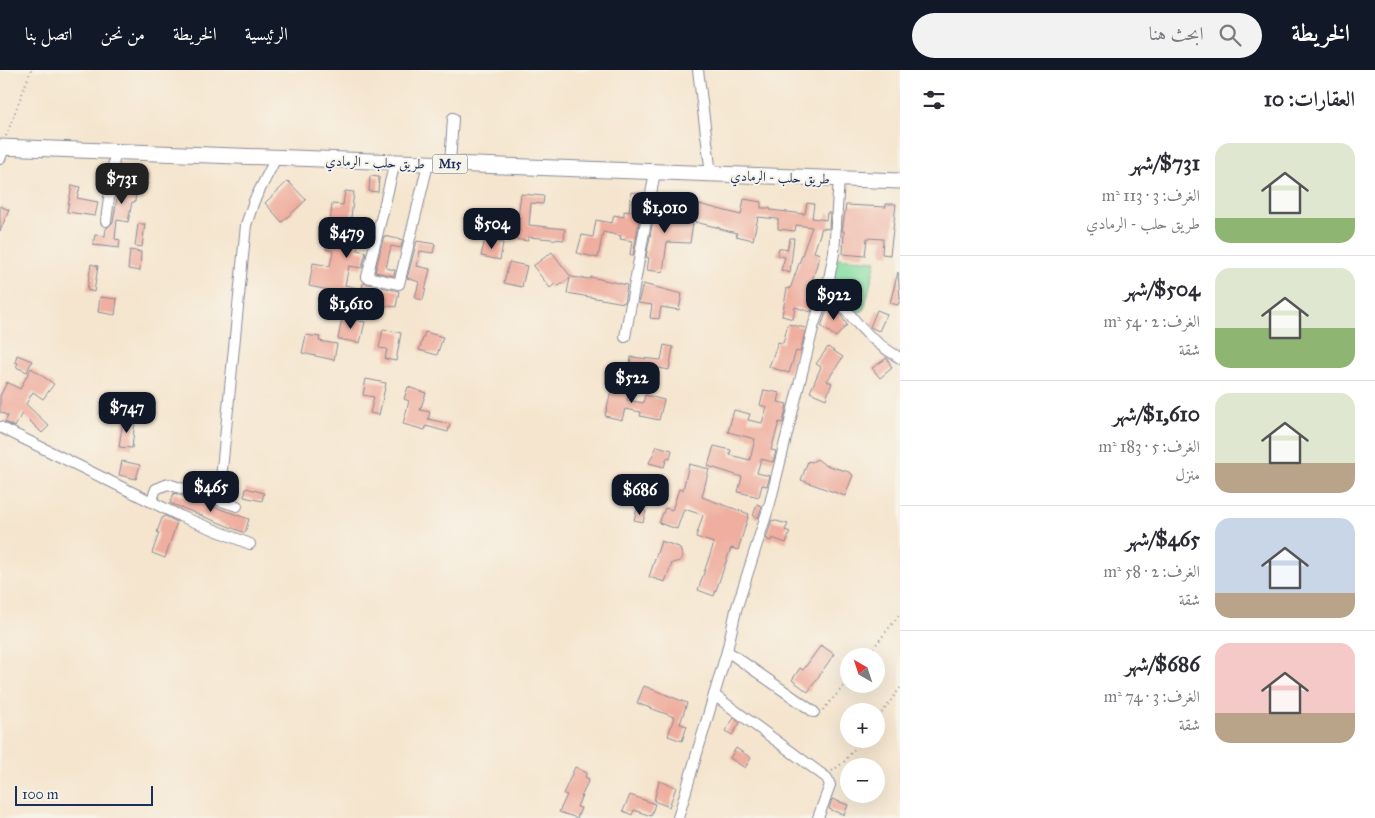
<!DOCTYPE html>
<html lang="ar">
<head>
<meta charset="utf-8">
<style>
	:root { --surface:#fff; --page:#f2f2f3; --text:#2b2b33; --muted:#7c7c81; --line:#e1e1e2; --accent:#111827 }
	body { margin:0; font-family:"IM FELL Great Primer",Amiri,serif; background:var(--page); color:var(--text); direction:rtl; height:100vh; display:flex; flex-direction:column; font-size:19px; white-space:nowrap }
	* { box-sizing:border-box; margin:0 }
	p { font-size:16px; color:var(--muted) }
	.icon { flex:none; width:28px; height:28px; fill:none; stroke:currentColor; stroke-width:2; stroke-linecap:round; stroke-linejoin:round }
	.map { position:relative; flex:1; overflow:hidden; direction:ltr }
	.panel { display:flex; flex-direction:column; background:var(--surface); width:475px }
	.panel>* { flex:none }
	.needle { width:32px; rotate:321deg }
	.controls { position:absolute; left:840px; top:578px; display:grid; gap:10px }
	.controls a { display:grid; place-items:center; width:45px; height:45px; border-radius:50%; background:var(--surface); box-shadow:0 5px 20px #0002; font-size:25px }
	.scale { position:absolute; left:15px; bottom:12px; width:138px; box-sizing:border-box; padding-left:5px; border:2px solid #1b2f5e; border-top:0; font-size:14px; line-height:18px; white-space:nowrap; color:#1b2f5e; -webkit-text-stroke:4px #f7f3e8; paint-order:stroke }
	.price { position:absolute; translate:-50% -42px; padding:0 11px; border-radius:10px; background:var(--accent); color:#fff; font-size:16px; line-height:32px; filter:drop-shadow(0 1px 2px #0008) }
	.price::after { content:''; position:absolute; left:50%; top:30px; width:15px; height:11px; margin-left:-8px; background:inherit; clip-path:polygon(0 0,100% 0,50% 100%) }
	.price.active { background:#222; color:#fff }
	ul { padding:0; list-style:none }
	li { display:flex; align-items:center; gap:15px; height:125px; padding:0 20px }
	li+li { border-top:1px solid var(--line) }
	li span { display:grid; place-items:center; flex:none; width:140px; height:100px; border-radius:15px; color:#555 }
	li>.icon { margin-inline-start:auto }
	span .icon { width:60px; height:60px; fill:#fffc; stroke-width:1 }
	li b { font-size:21px }
	h2 { display:flex; justify-content:space-between; align-items:center; height:60px; padding:0 20px; font-size:21px }
	header { display:flex; align-items:center; gap:30px; box-sizing:border-box; height:70px; padding:0 25px; background:var(--accent); color:#fff }
	header strong { font-size:24px }
	nav { display:flex; gap:28px; margin-inline-start:auto; font-size:18px }
	.search { width:350px; height:45px; background:var(--page); display:flex; align-items:center; gap:12px; box-sizing:border-box; padding:0 18px; border-radius:28px; color:var(--muted); font-size:19px }
	main { display:flex; flex:1; min-height:0 }
	.map>svg:first-child { display:block }
	.green { fill:#85dea3; stroke:#508680 }
	.building { fill:#efae9f }
	.lines { fill:none; stroke-linecap:round; stroke-linejoin:round }
	.minor-casing { stroke:#888a96; stroke-width:12 }
	.highway-casing { stroke:#888a96; stroke-width:17 }
	.path { stroke:#888a96; stroke-width:2; stroke-dasharray:1 4; stroke-linecap:butt }
	.minor { stroke:#fff; stroke-width:10 }
	.highway { stroke:#fff; stroke-width:15 }
	.labels { text-anchor:middle; stroke-width:4; stroke-linejoin:round; paint-order:stroke }
	.shield { fill:#f7f3e8; stroke:#5d6a87; stroke-width:1 }
	.shield-label { font-size:12px; font-weight:bold; fill:#1b2f5e }
	.street-label { font-size:14px; fill:#1b2f5e; stroke:#f7f3e8 }
</style>
</head>
<body>
<header>
<strong>الخريطة</strong>
<div class="search"><svg class="icon" aria-label="search" viewBox="0 0 24 24"><circle cx="10" cy="10" r="6"/><path d="M15 15l6 6"/></svg>ابحث هنا</div>
<nav><a>الرئيسية</a><a>الخريطة</a><a>من نحن</a><a>اتصل بنا</a></nav>
</header>
<main>
<section class="panel">
<h2>العقارات: 10<svg class="icon" aria-label="filters" viewBox="0 0 24 24"><path d="M4 7h16M4 17h16"/><circle cx="9" cy="7" r="2"/><circle cx="15" cy="17" r="2"/></svg></h2>
<ul>
<li><span style="background:linear-gradient(#dfe7d0 75%,#8fb573 0)"><svg class="icon" aria-label="home" viewBox="0 0 24 24"><path d="M3 11l9-7 9 7M6 9v11h12V9"/></svg></span><div><b>$731/شهر</b><p>الغرف: 3 · 113 m²</p><p>طريق حلب - الرمادي</p></div></li>
<li><span style="background:linear-gradient(#dfe7d0 60%,#8fb573 0)"><svg class="icon" aria-label="home" viewBox="0 0 24 24"><path d="M3 11l9-7 9 7M6 9v11h12V9"/></svg></span><div><b>$504/شهر</b><p>الغرف: 2 · 54 m²</p><p>شقة</p></div></li>
<li><span style="background:linear-gradient(#dfe7d0 70%,#b9a48a 0)"><svg class="icon" aria-label="home" viewBox="0 0 24 24"><path d="M3 11l9-7 9 7M6 9v11h12V9"/></svg></span><div><b>$1,610/شهر</b><p>الغرف: 5 · 183 m²</p><p>منزل</p></div></li>
<li><span style="background:linear-gradient(#c9d6e8 75%,#b9a48a 0)"><svg class="icon" aria-label="home" viewBox="0 0 24 24"><path d="M3 11l9-7 9 7M6 9v11h12V9"/></svg></span><div><b>$465/شهر</b><p>الغرف: 2 · 58 m²</p><p>شقة</p></div></li>
<li><span style="background:linear-gradient(#f6c9c9 70%,#b9a48a 0)"><svg class="icon" aria-label="home" viewBox="0 0 24 24"><path d="M3 11l9-7 9 7M6 9v11h12V9"/></svg></span><div><b>$686/شهر</b><p>الغرف: 3 · 74 m²</p><p>شقة</p></div></li>
</ul>
</section>
<div class="map">
<svg width="900" height="748" viewBox="0 0 900 748">
	<rect width="100%" height="100%" fill="#f7f3e8"/>
	<filter id="ink" filterUnits="userSpaceOnUse"><feTurbulence type="fractalNoise" baseFrequency=".02" numOctaves="2"/><feDisplacementMap in="SourceGraphic" scale="10" xChannelSelector="R" yChannelSelector="G"/><feConvolveMatrix kernelMatrix="1 2 1 2 8 2 1 2 1" color-interpolation-filters="sRGB"/></filter>
	<filter id="wash" filterUnits="userSpaceOnUse"><feTurbulence type="fractalNoise" baseFrequency=".0096" numOctaves="4" result="noise"/><feDisplacementMap in="SourceGraphic" scale="20" xChannelSelector="R" yChannelSelector="G"/><feGaussianBlur stdDeviation="1.12" result="paint"/><feColorMatrix in="noise" values="0 0 0 0 0 0 0 0 0 0 0 0 0 0 0 0 0 1.4 0 .05"/><feComposite in="paint" operator="in"/></filter>
	<g filter="url(#wash)">
		<rect width="100%" height="100%" fill="#f5e5ce"/>
		<!-- green -->
		<polygon class="green" points="837,188 876,191 864,240 858,243 852,243 832,214"/>
		<g id="blocks">
			<!-- building -->
			<g class="building">
				<polygon points="122,98 140,100 140,103 149,104 148,114 137,112 135,132 132,132 128,152 117,150 115,169 120,170 119,178 93,175 95,165 105,166 106,159 113,152"/>
				<polygon points="370,106 379,107 378,122 369,121"/>
				<polygon points="288,111 306,130 282,152 265,133"/>
				<polygon points="72,115 80,117 77,128 98,132 95,146 67,142"/>
				<polygon points="345,121 354,122 350,156 371,158 369,168 360,167 357,180 366,182 362,198 349,196 345,215 362,219 363,213 399,221 396,237 359,232 360,229 343,226 343,223 309,216 313,193 330,196 333,181 326,179 329,164 320,163 321,153 330,154 332,134 343,135"/>
				<polygon points="631,122 644,124 633,185 630,185 632,171 620,169 621,166 603,162 598,188 577,183 582,165 593,167 596,150 612,153 614,145 624,147 624,141 629,142"/>
				<polygon points="521,124 544,126 543,134 531,133 529,155 565,159 564,170 528,167 528,171 513,169 515,160 503,157 505,143 518,146"/>
				<polygon points="658,125 673,127 669,151 693,153 690,173 667,172 663,202 647,200 649,188 646,187"/>
				<polygon points="744,129 761,132 761,138 770,138 770,140 805,144 807,133 814,134 812,148 826,150 827,143 830,143 829,159 822,158 814,182 820,184 808,225 816,228 811,242 795,237 793,249 782,246 787,218 790,219 812,157 796,155 795,161 778,159 778,149 758,147 753,170 736,166 737,163 720,159 720,158 695,152 699,134 741,145"/>
				<polygon points="886,134 896,134 890,185 882,184 883,169 867,168 865,186 843,184 844,161 842,161 846,135 886,137"/>
				<polygon points="0,136 9,140 0,161"/>
				<polygon points="138,154 145,154 142,177 135,176"/>
				<polygon points="384,166 403,170 401,178 391,176 386,198 395,200 394,206 375,202"/>
				<polygon points="790,168 794,168 790,203 781,200 785,187 777,185 779,178 787,180"/>
				<polygon points="485,169 503,173 500,190 481,186"/>
				<polygon points="417,171 435,174 433,183 420,181 417,196 430,199 423,230 415,228 419,212 407,208"/>
				<polygon points="130,180 141,182 140,201 128,199"/>
				<polygon points="552,182 571,207 590,209 591,207 627,215 624,233 567,223 570,208 559,216 556,213 550,218 533,196"/>
				<polygon points="509,192 527,196 522,217 504,213"/>
				<polygon points="91,194 98,196 94,222 87,220"/>
				<polygon points="898,202 900,229 898,235 890,233"/>
				<polygon points="643,214 682,224 679,240 661,237 659,249 650,248 652,235 638,233"/>
				<polygon points="100,227 117,229 115,245 98,242"/>
				<polygon points="831,230 847,255 836,267 821,256"/>
				<polygon points="877,240 887,244 879,261 870,257"/>
				<polygon points="342,248 365,252 360,273 338,269"/>
				<polygon points="788,254 806,258 800,282 796,281 789,303 769,297 778,272 783,273"/>
				<polygon points="383,259 401,263 396,291 385,289 387,279 379,278"/>
				<polygon points="425,262 443,267 437,285 419,280"/>
				<polygon points="306,265 320,267 319,271 337,274 334,290 302,283"/>
				<polygon points="664,275 673,277 669,300 649,296 648,305 629,303 631,287 661,290"/>
				<polygon points="828,277 843,287 827,311 832,313 826,329 810,322 821,297 816,294"/>
				<polygon points="17,285 32,291 27,302 16,297 18,293 15,292"/>
				<polygon points="887,288 892,298 880,308 872,298"/>
				<polygon points="31,298 54,314 43,329 33,322 26,334 49,356 42,363 22,343 15,357 5,352 8,346 0,342 0,326 7,312 20,319"/>
				<polygon points="366,309 386,313 379,345 370,343 374,327 363,325"/>
				<polygon points="613,312 630,316 627,330 643,333 645,325 664,330 659,350 640,346 641,342 625,339 622,350 605,346"/>
				<polygon points="408,317 426,323 420,340 430,342 428,349 450,354 448,362 426,356 425,360 403,354 409,331 404,329"/>
				<polygon points="764,320 780,323 778,332 787,334 783,353 779,352 771,380 776,381 773,392 761,389 757,403 770,406 767,416 762,415 759,427 738,422 742,407 708,396 714,376 731,380 730,385 750,390 755,369 728,362 734,340 750,344 748,350 762,353 767,337 760,335"/>
				<polygon points="123,349 135,350 132,378 119,377"/>
				<polygon points="657,376 672,380 670,389 667,388 664,397 649,393"/>
				<polygon points="817,389 825,395 849,402 853,405 845,426 801,410 808,391 812,392"/>
				<polygon points="122,391 140,395 136,409 119,405"/>
				<polygon points="689,394 709,399 702,427 749,444 738,480 731,478 714,526 698,520 714,473 696,467 703,445 684,439 677,459 659,453 665,438 672,440 679,419 683,420"/>
				<polygon points="246,418 264,423 262,431 244,427"/>
				<polygon points="174,423 249,449 245,463 170,433"/>
				<polygon points="757,434 762,436 758,448 753,446"/>
				<polygon points="637,439 646,441 643,452 634,450"/>
				<polygon points="165,446 177,452 165,488 152,483 159,463 157,462 162,448"/>
				<polygon points="772,450 788,454 785,460 790,462 786,473 772,468 771,471 766,469"/>
				<polygon points="661,471 679,477 683,486 680,491 672,493 665,512 649,507"/>
				<polygon points="821,575 834,584 808,622 792,610 800,598 803,600"/>
				<polygon points="644,616 687,633 680,654 687,656 682,671 668,666 674,647 637,633"/>
				<polygon points="734,648 740,653 732,665 725,661"/>
				<polygon points="736,678 751,688 745,698 730,688"/>
				<polygon points="575,697 587,703 585,707 589,709 577,737 581,738 577,748 559,742 567,725 563,724"/>
				<polygon points="659,711 676,717 669,737 654,731"/>
				<polygon points="630,725 655,734 651,746 634,740 632,745 623,741"/>
				<polygon points="832,729 848,735 844,745 829,739"/>
			</g>
		</g>
	</g>
	<g filter="url(#ink)">
		<use href="#blocks" fill-opacity="0" stroke="#888a96" stroke-width="1"/>
		<g class="lines">
			<!-- minor casing -->
			<g class="minor-casing">
				<g id="minor">
					<polyline points="698,0 711,104"/>
					<polyline points="0,89 4,78"/>
					<polyline points="395,92 367,207 399,214 428,94"/>
					<polyline points="450,94 453,48"/>
					<polyline points="106,151 115,82"/>
					<path d="M828,214C850,246 865,268 900,288"/>
					<polyline points="625,267 655,102"/>
					<polyline points="0,357 180,446 250,474"/>
					<polyline points="219,430 246,155 254,131 276,88"/>
					<polyline points="151,432 156,419 168,414 237,436"/>
					<polyline points="727,581 814,642"/>
					<polyline points="714,625 827,708 830,715 818,748"/>
					<polyline points="678,748 727,581 736,540 770,433 814,254 828,214 834,183 839,109"/>
				</g>
			</g>
			<!-- highway casing -->
			<g class="highway-casing">
				<polyline id="highway" points="0,77 900,111"/>
			</g>
			<!-- path -->
			<g class="path">
				<polyline points="6,66 31,0"/>
				<polyline points="867,586 900,544"/>
				<polyline points="823,640 849,610"/>
				<polyline points="876,651 900,618"/>
				<polyline points="832,701 844,692 862,669"/>
			</g>
			<!-- minor -->
			<use href="#minor" class="minor"/>
			<!-- highway -->
			<use href="#highway" class="highway"/>
		</g>
	</g>
	<g class="labels">
		<!-- shield labels -->
		<rect class="shield" x="432.5" y="84.5" width="35" height="19" rx="4"/>
		<g class="shield-label">
			<text x="450" y="98">M15</text>
		</g>
		<!-- street labels -->
		<g class="street-label">
			<text transform="translate(375 92) rotate(2)" y="5">طريق حلب - الرمادي</text>
			<text transform="translate(780 107) rotate(2)" y="5">طريق حلب - الرمادي</text>
		</g>
	</g>
</svg>
<div class="controls">
<a><svg class="needle" viewBox="-14 -14 28 28"><path d="M0-13l5 13h-10z" fill="#e53935"/><path d="M0 13l5-13h-10z" fill="#7c7c81"/></svg></a>
<a>+</a>
<a>−</a>
</div>
<div class="scale">100 m</div>
<b class="price active" style="left:122px;top:135px">$731</b>
<b class="price" style="left:665px;top:164px">$1,010</b>
<b class="price" style="left:492px;top:180px">$504</b>
<b class="price" style="left:347px;top:189px">$479</b>
<b class="price" style="left:834px;top:251px">$922</b>
<b class="price" style="left:351px;top:260px">$1,610</b>
<b class="price" style="left:632px;top:334px">$522</b>
<b class="price" style="left:127px;top:364px">$747</b>
<b class="price" style="left:211px;top:443px">$465</b>
<b class="price" style="left:640px;top:446px">$686</b>
</div>
</main>
</body>
</html>
